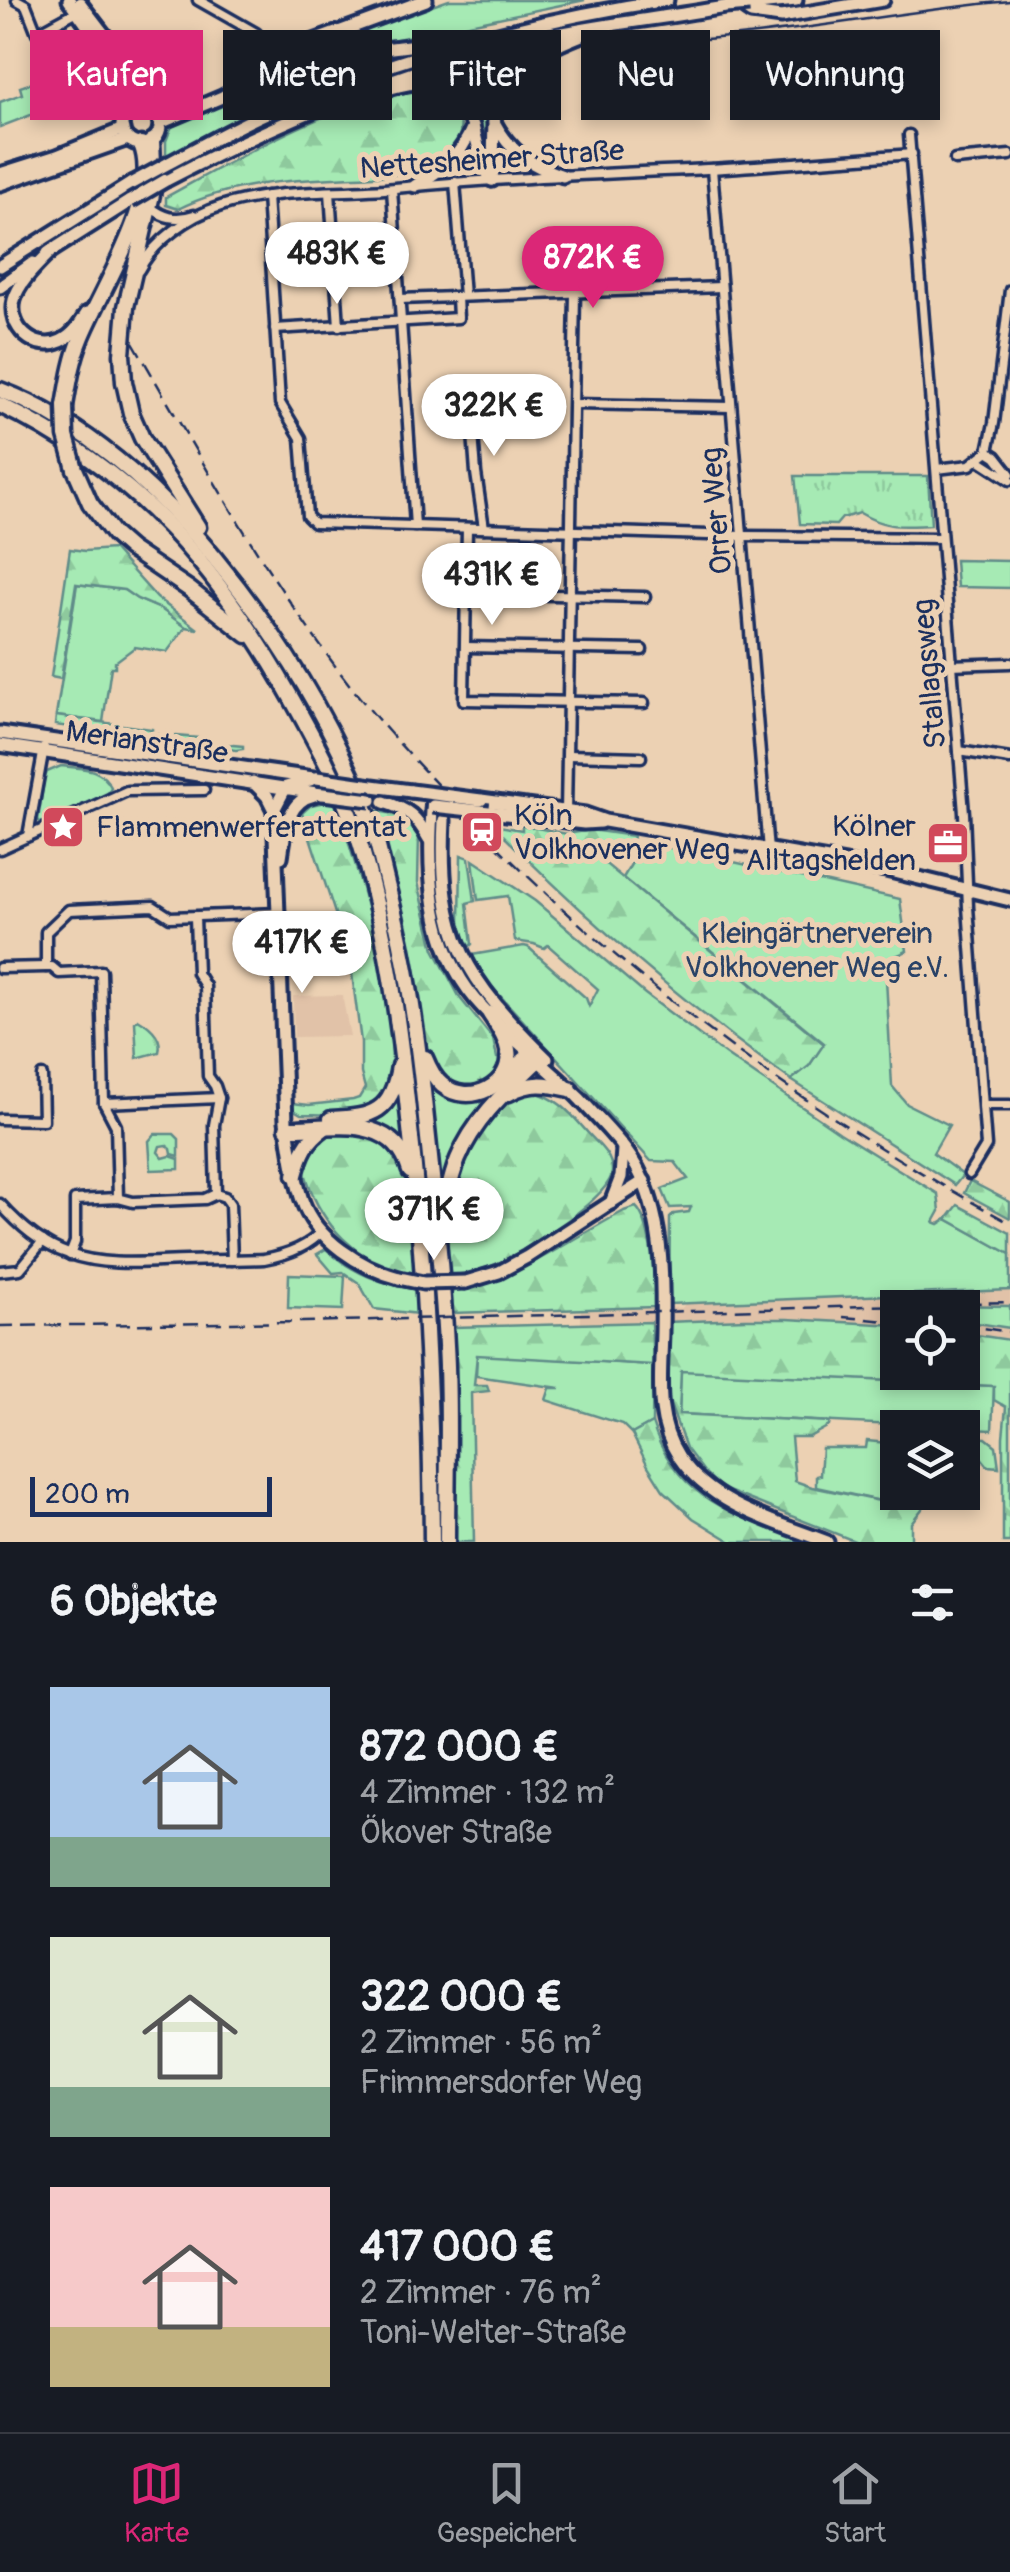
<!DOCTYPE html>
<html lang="de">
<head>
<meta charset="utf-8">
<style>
	:root { --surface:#171b24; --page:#242831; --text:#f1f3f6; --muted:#9ea1a6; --line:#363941; --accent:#db2777 }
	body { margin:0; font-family:Pangolin,sans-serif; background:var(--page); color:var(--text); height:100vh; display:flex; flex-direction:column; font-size:38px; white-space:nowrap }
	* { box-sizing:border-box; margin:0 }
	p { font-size:32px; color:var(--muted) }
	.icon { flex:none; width:55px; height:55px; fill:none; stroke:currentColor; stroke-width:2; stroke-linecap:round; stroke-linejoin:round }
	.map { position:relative; height:1542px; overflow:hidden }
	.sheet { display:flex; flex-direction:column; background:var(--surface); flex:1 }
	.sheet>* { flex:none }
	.hud { position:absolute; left:30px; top:30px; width:950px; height:90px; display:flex; gap:20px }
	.fabs { position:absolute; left:880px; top:1290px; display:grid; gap:20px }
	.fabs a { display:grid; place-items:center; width:100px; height:100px; border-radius:0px; background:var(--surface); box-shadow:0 5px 15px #0003; font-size:50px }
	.scale { position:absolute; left:30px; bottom:25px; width:242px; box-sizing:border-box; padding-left:10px; border:5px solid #1b2f5e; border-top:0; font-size:28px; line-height:35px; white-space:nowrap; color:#1b2f5e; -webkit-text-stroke:8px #ecd1b3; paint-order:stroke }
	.price { position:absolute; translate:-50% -85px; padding:0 22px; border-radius:35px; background:#fff; color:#222; font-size:32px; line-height:65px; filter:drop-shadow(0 2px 5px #0008) }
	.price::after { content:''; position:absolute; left:50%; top:60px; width:30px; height:22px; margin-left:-15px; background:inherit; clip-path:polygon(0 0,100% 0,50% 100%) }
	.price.on { background:var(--accent); color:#fff }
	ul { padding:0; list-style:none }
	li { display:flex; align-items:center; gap:30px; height:250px; padding:0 50px }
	li span { display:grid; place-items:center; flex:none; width:280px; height:200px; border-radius:0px; color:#555 }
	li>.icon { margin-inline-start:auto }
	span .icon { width:120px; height:120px; fill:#fffc; stroke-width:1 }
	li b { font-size:42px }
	h2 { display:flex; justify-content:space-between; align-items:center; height:120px; padding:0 50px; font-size:42px }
	.tag { padding:0 35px; border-radius:0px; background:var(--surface); box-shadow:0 5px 15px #0003; font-size:35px; line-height:90px }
	.tag.on { background:var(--accent); color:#fff }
	.tab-bar { display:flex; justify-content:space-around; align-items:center; height:140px; border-top:2px solid var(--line); background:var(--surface); font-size:28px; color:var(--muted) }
	.tab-bar a { display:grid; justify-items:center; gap:5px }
	.tab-bar .on { color:var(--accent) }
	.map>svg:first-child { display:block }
	.built { fill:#e1c2a8 }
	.green { fill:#a6eab4; stroke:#608c89; stroke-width:2.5 }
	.forest { fill:url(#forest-firs); stroke:#608c89; stroke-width:2.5 }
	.park { fill:url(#park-tufts); stroke:#608c89; stroke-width:2.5 }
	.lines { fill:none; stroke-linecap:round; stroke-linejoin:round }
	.street-casing { stroke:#1b2f5e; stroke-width:15 }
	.secondary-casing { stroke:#1b2f5e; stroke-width:19 }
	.highway-casing { stroke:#1b2f5e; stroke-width:21 }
	.street { stroke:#ecd1b3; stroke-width:8 }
	.secondary { stroke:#ecd1b3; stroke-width:11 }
	.highway { stroke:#ecd1b3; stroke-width:14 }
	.tram { stroke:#1b2f5e; stroke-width:2.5 }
	.rail { stroke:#1b2f5e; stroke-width:2.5; stroke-dasharray:15 8; stroke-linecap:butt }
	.secondary-bridge-casing { stroke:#1b2f5e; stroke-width:19; stroke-linecap:butt }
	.highway-bridge-casing { stroke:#1b2f5e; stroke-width:21; stroke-linecap:butt }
	.secondary-bridge { stroke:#ecd1b3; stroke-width:11 }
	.highway-bridge { stroke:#ecd1b3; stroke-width:14 }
	.labels { text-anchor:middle; stroke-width:10; stroke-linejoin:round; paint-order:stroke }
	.street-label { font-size:30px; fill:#1b2f5e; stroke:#ecd1b3 }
	.poi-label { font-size:30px; fill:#1b2f5e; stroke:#ecd1b3; text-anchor:start }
	.park-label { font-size:30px; fill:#294267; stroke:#ecd1b3 }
</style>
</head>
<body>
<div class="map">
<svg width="1010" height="1542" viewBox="0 0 1010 1542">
	<defs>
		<pattern id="forest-firs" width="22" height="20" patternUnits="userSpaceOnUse" patternTransform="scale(2.5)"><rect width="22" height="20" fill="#a6eab4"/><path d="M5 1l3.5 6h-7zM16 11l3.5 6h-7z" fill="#8ec99d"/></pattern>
		<pattern id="park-tufts" width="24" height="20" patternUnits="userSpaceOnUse" patternTransform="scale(2.5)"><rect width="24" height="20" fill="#a6eab4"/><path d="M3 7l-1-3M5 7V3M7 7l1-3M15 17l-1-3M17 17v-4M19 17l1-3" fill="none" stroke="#8ec99d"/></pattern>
	</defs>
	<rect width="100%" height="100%" fill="#ecd1b3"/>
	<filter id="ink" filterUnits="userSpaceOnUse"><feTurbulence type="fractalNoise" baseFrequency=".01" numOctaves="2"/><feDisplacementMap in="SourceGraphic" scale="20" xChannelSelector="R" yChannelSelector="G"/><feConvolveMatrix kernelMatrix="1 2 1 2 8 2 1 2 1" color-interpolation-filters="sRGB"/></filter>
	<g filter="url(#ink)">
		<!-- built -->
		<g class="built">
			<polygon points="342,995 350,1036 294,1037 293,996"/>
			<polygon points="1010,1290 1010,1340 963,1333 962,1308 898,1308 897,1325 745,1319 581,1323 581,1310 682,1308 685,1304"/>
		</g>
		<!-- green -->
		<g class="green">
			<polygon points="449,0 585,0 378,43 321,60 318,58 315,47"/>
			<path d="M555,39L523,59L519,51L510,52L516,65L503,78L502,71C493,67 483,68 473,66L486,102L493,99L490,163H486L463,96L410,78L474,58Z"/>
			<polygon points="430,47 274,105 166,156 166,141 173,123 297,54 307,56 314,71 377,56"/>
			<polygon points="52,76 62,103 0,127 0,102 22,94 20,87"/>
			<polygon points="955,560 1010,561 1010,588 957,587"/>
			<polygon points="77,584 124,590 137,599 161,609 186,627 167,652 135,647 115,662 115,667 111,667 103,722 56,716"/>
			<path d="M61,766C82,769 100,766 111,787L107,795L51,823L40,822L38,820L44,780L47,772Z"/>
			<polygon points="644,842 900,899 907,951 885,961 892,1086 907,1104 949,1125 933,1153 963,1175 955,1185 791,1080 809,1066 824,1043 623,878"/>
			<polygon points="461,855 469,858 475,901 467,903 472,944 470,946 467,945 460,924"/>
			<polygon points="473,860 535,901 645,994 726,1055 840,1133 938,1194 940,1211 934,1222 939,1224 947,1219 1010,1254 1010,1290 669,1304 670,1218 674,1214 689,1212 691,1207 670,1208 662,1189 688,1179 675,1162 651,1161 484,978 472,955 524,946 528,947 586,998 589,1006 598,989 548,945 544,948 534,944 515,941 508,896 478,900"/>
			<polygon points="424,1066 519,1066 441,1217"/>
			<polygon points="400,1081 411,1162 369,1125 368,1119"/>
			<polygon points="155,1134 174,1134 179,1139 179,1156 172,1154 171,1149 166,1145 160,1146 158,1152 163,1158 170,1156 179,1159 179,1169 151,1170 149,1141"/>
			<path d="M326,1249C353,1274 382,1284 418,1290L419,1314L374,1309L359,1283L343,1272L333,1273L317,1254Z"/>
			<polygon points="289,1274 345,1276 343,1310 288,1308"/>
			<polygon points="943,1305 1010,1306 1010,1328 963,1321 962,1308 898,1308 897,1313 886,1311 886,1307"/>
			<polygon points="477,1354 653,1365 652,1423 632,1434 622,1424 546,1400 550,1388 560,1388 476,1376"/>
			<polygon points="681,1370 994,1386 992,1430 679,1414"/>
			<polygon points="867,1441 897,1444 899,1505 816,1487 816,1476 820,1475 822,1448 866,1448"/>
		</g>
		<!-- forest -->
		<g class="forest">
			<path d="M464,65L496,68L502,71C503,82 496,97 486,102L484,112L479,111L475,101L463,96L456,78L457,70Z"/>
			<path d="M426,87C463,93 472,135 445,160L441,157L414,171L391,175C320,180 243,176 178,209L166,205V197C250,151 330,103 426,87Z"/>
			<polygon points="70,549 85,551 113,549 157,598 198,629 186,627 161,609 137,599 124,590 76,584 61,679 51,677"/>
			<polygon points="56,716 152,729 152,734 210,739 210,743 243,746 243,749 236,750 55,725"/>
			<path d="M325,802L336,804C353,852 422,1071 376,1103C355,1118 326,1114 301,1114L294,1110L292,1103L309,1105L353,1100L359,1098L365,1088L361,1073V1042L350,959L302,813L311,805Z"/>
			<polygon points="372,810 399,815 411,825 419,836 418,882 434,949 460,998 493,1039 497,1058 504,1059 502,1069 478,1091 450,1088 429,1060 398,894"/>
			<path d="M493,825L522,830V825L567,834L591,830L633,836L632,841C616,847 605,839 585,847L824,1044L809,1066L791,1080C684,1004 585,918 493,825Z"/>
			<path d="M533,1086V1092C558,1097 572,1115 588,1133C598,1144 612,1155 612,1171C613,1196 524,1251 501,1262C484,1270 467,1273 449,1276C448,1252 445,1227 449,1204C455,1164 478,1121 511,1096C517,1091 526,1089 533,1086Z"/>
			<path d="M329,1132L383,1136L407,1170L417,1275L399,1271V1274C357,1258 322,1226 308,1182C306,1176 302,1167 303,1159C304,1149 321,1139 329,1132Z"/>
			<polygon points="970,1181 1010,1202 1010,1218 964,1193"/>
			<polygon points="958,1205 1010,1233 1010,1254 947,1219"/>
			<path d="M636,1207C652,1222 655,1283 655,1307L451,1313L450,1292C513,1282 568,1241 624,1211Z"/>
			<polygon points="745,1319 787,1319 897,1325 898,1372 962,1372 963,1333 1010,1340 1010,1542 1003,1542 1003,1437 1006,1407 994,1400 994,1386 681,1371 679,1414 830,1422 829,1426 809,1437 791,1437 795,1481 812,1487 899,1505 900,1493 927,1493 926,1504 911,1523 911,1542 857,1542 723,1489 705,1473 686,1448 665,1391 666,1322"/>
			<polygon points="651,1322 653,1365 477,1355 474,1385 487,1385 489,1391 471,1393 474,1542 455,1542 453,1327"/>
			<path d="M652,1423C676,1501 737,1515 805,1542H732L693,1518L663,1490L648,1466L632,1434Z"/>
			<polygon points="963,1437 986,1438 996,1446 999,1467 988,1466 980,1456 963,1458"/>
		</g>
		<!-- park -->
		<g class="park">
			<path d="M928,476L931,525C901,526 887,529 860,513L842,518L836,525L800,524L795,476Z"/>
			<path d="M138,1019C150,1026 163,1037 159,1052L137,1058L135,1022Z"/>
		</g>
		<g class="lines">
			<!-- street casing -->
			<g class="street-casing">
				<g id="street">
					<polyline points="17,0 26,5 37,33 81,9"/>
					<polyline points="198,0 256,33 280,60"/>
					<polyline points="909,135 964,813 968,907 986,1146 969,1174"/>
					<polyline points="955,160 1010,155"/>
					<polyline points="712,169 768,851"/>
					<polyline points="455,182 464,296"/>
					<polyline points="392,189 415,526"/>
					<polyline points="330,192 339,326"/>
					<polyline points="267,196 280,403 301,438 307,516 314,523 741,536 941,538"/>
					<path d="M150,207C164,218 176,221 194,215"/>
					<path d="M139,270C155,240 189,216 221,206C277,188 338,194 395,188C499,178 603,174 707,169C775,165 844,159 912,154"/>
					<polyline points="400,299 721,287"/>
					<polyline points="275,329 458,318 457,297"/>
					<polyline points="470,393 476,473 484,528"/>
					<polyline points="574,404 731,407"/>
					<polyline points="988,451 996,456 1010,474"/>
					<polyline points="979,460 1010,480"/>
					<polyline points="937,469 970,465 988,451 994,423 1010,290"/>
					<polyline points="467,528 464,700 644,703"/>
					<polyline points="467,593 645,597"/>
					<polyline points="465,647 642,650"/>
					<polyline points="950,665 1010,663"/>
					<polyline points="959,751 1010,759"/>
					<polyline points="568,755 641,757"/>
					<polyline points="566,813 575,293"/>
					<polyline points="28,836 44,748"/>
					<polyline points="0,849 127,791 204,790"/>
					<polyline points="195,917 197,973 205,986 208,1076 215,1086 219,1098 214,1125 216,1194 225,1197 230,1204 232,1260"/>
					<polyline points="46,967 46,932 69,910 153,906 170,917 280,913"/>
					<polyline points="0,968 46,967 52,967 59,973 101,971 104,1103 116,1126 118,1198"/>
					<polyline points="104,1103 219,1098"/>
					<polyline points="984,1105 1010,1105"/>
					<polyline points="0,1119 43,1120 42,1076"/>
					<path d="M0,1204C19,1225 41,1245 69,1254C105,1267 148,1262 186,1261C212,1260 238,1260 264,1259C285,1255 308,1248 322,1231"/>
					<polyline points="70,1255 75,1242 75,1200 118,1198 133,1202 205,1199 216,1194"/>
					<polyline points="0,1271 20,1269 43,1241"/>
				</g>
			</g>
			<!-- secondary casing -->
			<g class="secondary-casing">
				<g id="secondary">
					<polyline points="69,0 104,49 118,74 130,110"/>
					<polyline points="732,0 751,13 781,17 883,0"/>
					<polyline points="80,3 113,46 141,106"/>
					<polyline points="749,5 796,0"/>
					<polyline points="306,44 314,60 329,65 375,50 450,41"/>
					<path d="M387,89C405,84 436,77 453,89C465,97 468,114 473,126C460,158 444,168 415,186"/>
					<circle cx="141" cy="125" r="19"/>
					<path d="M494,122C510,152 531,166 563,176"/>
					<polyline points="160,123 222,97 251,81 306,44 426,0"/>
					<polyline points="473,126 483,166 492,180"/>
					<path d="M169,163C205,144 240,124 278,108C402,55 533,20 667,0"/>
					<polyline points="0,174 57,156 123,129"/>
					<path d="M166,180C282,120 402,69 529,40C594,25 660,19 725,7"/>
					<path d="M492,180C494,161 493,143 494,124C496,72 539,52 582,35"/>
					<polyline points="0,184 128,139"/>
					<path d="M52,250C39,264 19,281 14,300C7,327 35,353 61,341C74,335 80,324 87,313"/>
					<polyline points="48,253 130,201"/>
					<polyline points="0,266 132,183"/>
					<polyline points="0,287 33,263"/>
					<polyline points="0,733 313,778"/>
					<polyline points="0,745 323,794"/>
					<path d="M317,778L286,787L274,810L286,1121C291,1148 293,1174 302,1200C316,1240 361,1268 399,1278"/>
					<polyline points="253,782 267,796 274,810"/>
					<polyline points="365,785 411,791"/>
					<path d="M433,798C427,867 429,945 476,1000C507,1036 546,1065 580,1099C601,1122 628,1147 641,1176C663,1224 663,1280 662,1332C661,1375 654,1419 679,1457C711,1505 775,1522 827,1542"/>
					<polyline points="481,800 585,814 605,821 886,870 1010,900"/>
					<path d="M384,802C409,810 416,816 429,839"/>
					<polyline points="489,812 584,823 600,822"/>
					<path d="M444,820C438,938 465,978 547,1059"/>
					<path d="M281,857C285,833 286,801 314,795"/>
					<polyline points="611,1203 621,1177 623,1149"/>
					<polyline points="466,1282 499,1272 527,1257 644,1181"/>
				</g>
			</g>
			<!-- highway casing -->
			<g class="highway-casing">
				<g id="highway">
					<polyline points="152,141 154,186 126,307 122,354 124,382 131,413 142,438 198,527"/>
					<path d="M0,390C85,422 155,487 213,556C280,637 337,730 373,829C379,848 383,868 388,888C408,964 418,1040 426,1119C434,1194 442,1270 446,1345C450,1410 447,1477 447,1542"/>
					<path d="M0,405C137,471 220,570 293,701C317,744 342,790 358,837C387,929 399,1024 409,1119C425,1260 431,1401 432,1542"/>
					<path d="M65,406C69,383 72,361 81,339C100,290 163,197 141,144"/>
					<polyline points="75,469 90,503 114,535 130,549 189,589 247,635"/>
					<path d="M425,1058C429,1068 434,1078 442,1085C469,1107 514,1086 508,1050C506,1037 497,1025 490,1014"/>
					<polyline points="505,1076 531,1054"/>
					<path d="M509,1093C531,1081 547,1084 570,1089"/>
					<path d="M331,1119C373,1117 392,1112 399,1066"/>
					<path d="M287,1128C335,1128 393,1113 410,1171"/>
					<path d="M295,1175C301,1153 306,1141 324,1128"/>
					<path d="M441,1220C447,1200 450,1178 458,1159C474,1119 508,1089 538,1060"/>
				</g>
			</g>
			<!-- street -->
			<use href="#street" class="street"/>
			<!-- secondary -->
			<use href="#secondary" class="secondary"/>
			<!-- highway -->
			<use href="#highway" class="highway"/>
			<!-- tram -->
			<path class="tram" d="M706,39C808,31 908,10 1010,1"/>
			<!-- rail -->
			<g class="rail">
				<path d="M133,342C196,451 258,562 333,663C369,712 410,756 452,800C613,971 803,1111 1010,1223"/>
				<polyline points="843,1317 898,1322"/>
				<polyline points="962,1325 1010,1332"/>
				<polyline points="0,1326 303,1322 1010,1302"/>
			</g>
			<!-- secondary-bridge casing -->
			<g class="secondary-bridge-casing">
				<g id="secondary-bridge">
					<polyline points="725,7 749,5"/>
					<polyline points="132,183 169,163"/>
					<polyline points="130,201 166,180"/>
					<polyline points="317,778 365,785"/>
					<polyline points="411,791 481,800"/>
					<polyline points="323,794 371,800"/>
					<polyline points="433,806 489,812"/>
					<polyline points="399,1278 423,1283 466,1282"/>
				</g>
			</g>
			<!-- highway-bridge casing -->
			<g class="highway-bridge-casing">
				<polyline id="highway-bridge" points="65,406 66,436 75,469"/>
			</g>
			<!-- secondary-bridge -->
			<use href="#secondary-bridge" class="secondary-bridge"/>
			<!-- highway-bridge -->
			<use href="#highway-bridge" class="highway-bridge"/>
		</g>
	</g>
	<!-- icons -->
	<defs>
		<g id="sight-square" transform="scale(2.25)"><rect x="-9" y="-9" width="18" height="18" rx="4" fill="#d1495b" stroke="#ecd1b3"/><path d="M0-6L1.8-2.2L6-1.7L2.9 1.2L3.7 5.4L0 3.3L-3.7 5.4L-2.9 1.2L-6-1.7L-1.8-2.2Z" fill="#fff"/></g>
		<g id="station-square" transform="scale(2.25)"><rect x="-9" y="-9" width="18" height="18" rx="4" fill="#d1495b" stroke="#ecd1b3"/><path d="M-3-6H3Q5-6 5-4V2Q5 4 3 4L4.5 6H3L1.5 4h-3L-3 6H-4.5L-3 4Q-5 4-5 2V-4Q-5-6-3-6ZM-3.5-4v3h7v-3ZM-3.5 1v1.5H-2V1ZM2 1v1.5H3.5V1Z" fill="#fff"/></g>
		<g id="office-square" transform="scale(2.25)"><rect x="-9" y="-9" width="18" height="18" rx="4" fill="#d1495b" stroke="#ecd1b3"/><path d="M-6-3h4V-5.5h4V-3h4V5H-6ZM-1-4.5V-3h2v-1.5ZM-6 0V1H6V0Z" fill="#fff"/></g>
	</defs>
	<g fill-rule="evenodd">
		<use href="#sight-square" x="63" y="827"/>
		<use href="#station-square" x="482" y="832"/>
		<use href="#office-square" x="948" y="843"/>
	</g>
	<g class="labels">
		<!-- street labels -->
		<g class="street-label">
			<text transform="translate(492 159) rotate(-4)" y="10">Nettesheimer Straße</text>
			<text transform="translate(716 511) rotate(-95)" y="10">Orrer Weg</text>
			<text transform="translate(929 674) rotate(-95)" y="10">Stallagsweg</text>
			<text transform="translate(147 742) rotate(8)" y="10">Merianstraße</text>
		</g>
		<!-- poi labels -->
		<g class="poi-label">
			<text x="514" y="825">Köln<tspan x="514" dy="34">Volkhovener Weg</tspan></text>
			<text x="916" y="836" text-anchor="end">Kölner<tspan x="916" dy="34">Alltagshelden</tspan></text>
			<text x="96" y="837">Flammenwerferattentat</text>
		</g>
		<!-- park labels -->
		<g class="park-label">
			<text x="817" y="943">Kleingärtnerverein<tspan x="817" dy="34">Volkhovener Weg e.V.</tspan></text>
		</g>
	</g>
</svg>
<div class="fabs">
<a><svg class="icon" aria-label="locate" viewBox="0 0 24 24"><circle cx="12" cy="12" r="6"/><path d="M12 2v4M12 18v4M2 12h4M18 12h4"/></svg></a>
<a><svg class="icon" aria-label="layers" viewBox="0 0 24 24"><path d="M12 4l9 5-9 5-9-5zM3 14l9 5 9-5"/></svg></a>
</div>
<div class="scale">200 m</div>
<b class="price" style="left:337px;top:307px">483K €</b>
<b class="price on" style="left:593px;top:311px">872K €</b>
<b class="price" style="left:494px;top:459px">322K €</b>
<b class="price" style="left:492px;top:628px">431K €</b>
<b class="price" style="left:302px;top:996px">417K €</b>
<b class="price" style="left:434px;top:1263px">371K €</b>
<div class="hud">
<a class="tag on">Kaufen</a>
<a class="tag">Mieten</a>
<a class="tag">Filter</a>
<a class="tag">Neu</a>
<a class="tag">Wohnung</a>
</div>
</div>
<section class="sheet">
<h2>6 Objekte<svg class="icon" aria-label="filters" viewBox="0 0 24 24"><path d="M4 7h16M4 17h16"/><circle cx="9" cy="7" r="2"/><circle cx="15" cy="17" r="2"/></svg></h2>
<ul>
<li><span style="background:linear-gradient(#a9c7e8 75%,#7fa58c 0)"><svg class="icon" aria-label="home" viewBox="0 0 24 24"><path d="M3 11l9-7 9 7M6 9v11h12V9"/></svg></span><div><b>872 000 €</b><p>4 Zimmer · 132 m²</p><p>Ökover Straße</p></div></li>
<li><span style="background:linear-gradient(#dfe7d0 75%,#7fa58c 0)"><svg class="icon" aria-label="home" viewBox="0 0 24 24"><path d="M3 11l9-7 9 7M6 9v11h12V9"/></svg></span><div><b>322 000 €</b><p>2 Zimmer · 56 m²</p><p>Frimmersdorfer Weg</p></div></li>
<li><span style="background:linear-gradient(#f6c9c9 70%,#c2b280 0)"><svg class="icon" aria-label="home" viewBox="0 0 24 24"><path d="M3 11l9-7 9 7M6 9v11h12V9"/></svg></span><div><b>417 000 €</b><p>2 Zimmer · 76 m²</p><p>Toni-Welter-Straße</p></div></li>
</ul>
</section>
<nav class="tab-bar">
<a class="on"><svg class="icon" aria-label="map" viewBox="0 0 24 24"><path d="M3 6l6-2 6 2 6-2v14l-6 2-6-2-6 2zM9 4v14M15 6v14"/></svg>Karte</a>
<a><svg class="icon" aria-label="saved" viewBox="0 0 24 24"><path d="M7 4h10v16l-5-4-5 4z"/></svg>Gespeichert</a>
<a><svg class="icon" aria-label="home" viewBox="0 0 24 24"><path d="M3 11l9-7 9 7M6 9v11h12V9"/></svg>Start</a>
</nav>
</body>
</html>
